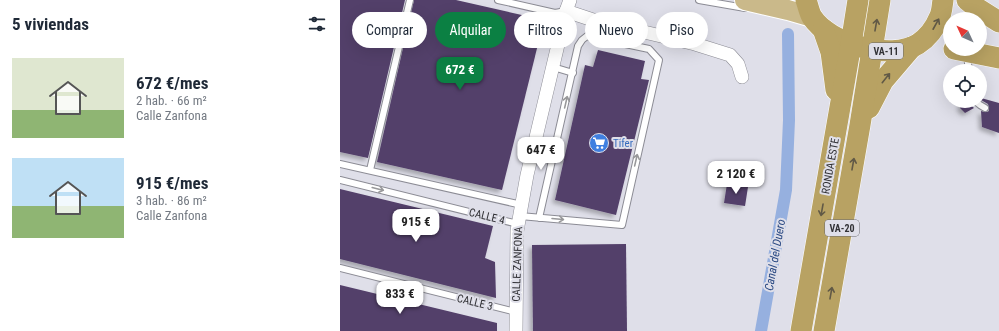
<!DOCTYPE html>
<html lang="es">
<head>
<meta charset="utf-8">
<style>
	:root { --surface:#fff; --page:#f2f2f3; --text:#1f2937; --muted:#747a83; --accent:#0b8043 }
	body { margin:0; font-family:"Roboto Condensed",sans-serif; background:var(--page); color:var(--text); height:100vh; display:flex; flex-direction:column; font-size:15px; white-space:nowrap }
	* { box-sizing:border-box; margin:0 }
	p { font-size:13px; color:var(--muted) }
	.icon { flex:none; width:22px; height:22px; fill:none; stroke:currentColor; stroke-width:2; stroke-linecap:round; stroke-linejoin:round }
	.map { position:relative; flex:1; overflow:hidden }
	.side { display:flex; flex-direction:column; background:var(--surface); width:340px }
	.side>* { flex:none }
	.hud { position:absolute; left:12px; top:12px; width:380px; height:36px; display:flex; gap:8px }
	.needle { width:26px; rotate:314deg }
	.controls { position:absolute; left:603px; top:12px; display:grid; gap:8px }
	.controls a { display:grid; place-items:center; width:44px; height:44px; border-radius:50%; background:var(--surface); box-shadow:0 4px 16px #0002; font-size:20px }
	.price { position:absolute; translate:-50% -34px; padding:0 9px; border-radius:8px; background:#fff; color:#222; font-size:13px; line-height:26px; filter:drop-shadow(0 1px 2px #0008) }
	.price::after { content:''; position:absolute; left:50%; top:24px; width:12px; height:9px; margin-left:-6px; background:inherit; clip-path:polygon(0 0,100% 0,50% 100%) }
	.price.active { background:var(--accent); color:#fff }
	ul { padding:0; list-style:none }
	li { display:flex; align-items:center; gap:12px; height:100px; padding:0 12px }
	li span { display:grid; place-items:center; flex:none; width:112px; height:80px; border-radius:0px; color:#555 }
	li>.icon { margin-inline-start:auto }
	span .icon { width:48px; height:48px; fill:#fffc; stroke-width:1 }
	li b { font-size:17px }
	h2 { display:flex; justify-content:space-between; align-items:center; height:48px; padding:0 12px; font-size:17px }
	.chip { padding:0 14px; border-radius:18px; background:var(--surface); box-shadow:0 4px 16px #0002; font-size:14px; line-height:36px }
	.chip.active { background:var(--accent); color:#fff }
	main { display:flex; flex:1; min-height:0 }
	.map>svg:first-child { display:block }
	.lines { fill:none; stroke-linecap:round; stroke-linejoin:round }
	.canal { stroke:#96b0df; stroke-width:12 }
	.building { fill:#533f6a; filter:url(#shadow) }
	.service-casing { stroke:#8c8c95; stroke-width:8 }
	.minor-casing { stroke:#8c8c95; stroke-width:14 }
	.primary-casing { stroke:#fff; stroke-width:22 }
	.trunk-casing { stroke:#fff; stroke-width:22 }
	.service { stroke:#fff; stroke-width:6 }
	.minor { stroke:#fff; stroke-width:13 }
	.primary { stroke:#cab98a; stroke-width:20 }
	.trunk { stroke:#b8a263; stroke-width:21 }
	.oneway { stroke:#615946 }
	.oneway2 { stroke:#98989a }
	.labels { text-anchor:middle; stroke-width:4; stroke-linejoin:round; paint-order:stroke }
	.shield { fill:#dfdfe9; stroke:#66666c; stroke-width:1 }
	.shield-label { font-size:10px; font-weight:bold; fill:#323236 }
	.shop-label { font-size:11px; fill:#366cbe; stroke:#dfdfe9; text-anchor:start }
	.street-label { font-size:11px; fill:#323236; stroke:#dfdfe9 }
	.water-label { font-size:12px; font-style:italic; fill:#2a4983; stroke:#dfdfe9 }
</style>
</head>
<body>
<main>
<section class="side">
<h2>5 viviendas<svg class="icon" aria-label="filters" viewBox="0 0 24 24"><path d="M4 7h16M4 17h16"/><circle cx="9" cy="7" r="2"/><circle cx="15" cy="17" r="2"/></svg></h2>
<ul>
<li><span style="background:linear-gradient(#dfe7d0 65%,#8fb573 0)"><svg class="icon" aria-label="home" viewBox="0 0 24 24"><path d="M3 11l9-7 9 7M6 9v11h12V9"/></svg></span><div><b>672 €/mes</b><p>2 hab. · 66 m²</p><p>Calle Zanfona</p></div></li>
<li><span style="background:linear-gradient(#bfe0f5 60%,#8fb573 0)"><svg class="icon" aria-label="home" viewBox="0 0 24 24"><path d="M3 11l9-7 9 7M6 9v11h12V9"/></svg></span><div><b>915 €/mes</b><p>3 hab. · 86 m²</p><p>Calle Zanfona</p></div></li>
</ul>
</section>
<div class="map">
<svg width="659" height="331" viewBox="0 0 659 331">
	<defs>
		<filter id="shadow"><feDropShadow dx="-3" dy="3" stdDeviation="2" flood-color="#0004"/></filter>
	</defs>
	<rect width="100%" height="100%" fill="#dfdfe9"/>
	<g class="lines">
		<!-- canal -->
		<polyline class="canal" points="421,331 446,190 449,120 448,34"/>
	</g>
	<!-- building -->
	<g class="building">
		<polygon points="0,0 65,0 28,158 0,152"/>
		<polygon points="74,0 116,0 195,18 202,28 162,190 37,162"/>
		<polygon points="258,50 305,61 301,79 309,80 276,215 215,200 245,65 253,67"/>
		<polygon points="641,98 659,103 659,133 642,127 641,111 645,112 647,112 649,111 649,108 648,104 641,100"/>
		<polygon points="622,101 626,101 634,108 625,113 620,108"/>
		<polygon points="387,184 408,187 405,206 384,203"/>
		<polygon points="0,189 153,226 145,258 155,262 156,298 0,259"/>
		<polygon points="286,244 287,331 193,331 192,245"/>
		<polygon points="0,285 157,323 157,331 0,331"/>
	</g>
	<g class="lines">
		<!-- service casing -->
		<g class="service-casing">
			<g id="service">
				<polyline points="158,0 215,13 226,11"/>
				<polyline points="359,0 405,8"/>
				<polyline points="627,55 629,71"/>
				<polyline points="213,67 233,73"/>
				<polyline points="635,101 640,105 645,108"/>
				<polyline points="0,164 182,205"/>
				<polyline points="30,170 70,0"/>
				<polyline points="0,180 178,224"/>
				<polyline points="180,216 282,225 319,60 309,49 247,36 242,40 238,46 199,218"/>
				<polyline points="0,268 176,312"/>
			</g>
		</g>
		<!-- minor casing -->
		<g class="minor-casing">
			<g id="minor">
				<polyline points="226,11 253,20 355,44 390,55 398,64 402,77"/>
				<polyline points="176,331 177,231 187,175 226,11 230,0"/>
			</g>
		</g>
		<!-- primary casing -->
		<g class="primary-casing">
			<polyline id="primary" points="405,0 448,10 472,17"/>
		</g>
		<!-- trunk casing -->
		<g class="trunk-casing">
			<g id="trunk">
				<path d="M466,0C468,5 469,12 472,17C489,44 551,61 578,44C587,38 595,28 599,18C602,13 602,6 603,0"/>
				<polyline points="627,0 637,8 659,22"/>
				<polyline points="483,29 491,52 496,90"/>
				<polyline points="614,49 659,58"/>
				<polyline points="529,108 543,81 572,47"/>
				<polyline points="461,331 511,44 518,0"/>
				<polyline points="484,331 520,125 540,0"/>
			</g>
		</g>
		<!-- service -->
		<use href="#service" class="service"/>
		<!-- minor -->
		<use href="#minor" class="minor"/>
		<!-- primary -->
		<use href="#primary" class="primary"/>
		<!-- trunk -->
		<use href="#trunk" class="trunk"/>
	</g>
	<!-- one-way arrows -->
	<defs><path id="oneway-shaft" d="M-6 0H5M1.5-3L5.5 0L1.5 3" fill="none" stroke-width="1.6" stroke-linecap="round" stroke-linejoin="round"/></defs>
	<g class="oneway">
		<use href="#oneway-shaft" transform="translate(596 24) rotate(-61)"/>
		<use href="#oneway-shaft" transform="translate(536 25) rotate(-80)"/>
		<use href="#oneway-shaft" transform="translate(546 78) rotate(-51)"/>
		<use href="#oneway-shaft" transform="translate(513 164) rotate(-80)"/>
		<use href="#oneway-shaft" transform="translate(482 210) rotate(100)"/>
		<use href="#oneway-shaft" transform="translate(491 293) rotate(-80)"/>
	</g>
	<g class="oneway2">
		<use href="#oneway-shaft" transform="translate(226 102) rotate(-77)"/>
		<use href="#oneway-shaft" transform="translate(296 160) rotate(-77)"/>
		<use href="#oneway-shaft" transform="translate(38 189) rotate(14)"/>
		<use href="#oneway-shaft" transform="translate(218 219) rotate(5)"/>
	</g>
	<!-- icons -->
	<defs>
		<g id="supermarket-disc" transform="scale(1)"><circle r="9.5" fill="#3f7fe0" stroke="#dfdfe9"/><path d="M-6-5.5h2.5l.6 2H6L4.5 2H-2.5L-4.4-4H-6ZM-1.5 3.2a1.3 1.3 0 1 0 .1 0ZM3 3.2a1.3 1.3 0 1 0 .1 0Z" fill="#fff"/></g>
	</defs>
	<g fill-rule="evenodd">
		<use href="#supermarket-disc" x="259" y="143"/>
	</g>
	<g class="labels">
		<!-- shield labels -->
		<g class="shield">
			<rect x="529" y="43" width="34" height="16" rx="3"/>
			<rect x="485" y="220" width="34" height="16" rx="3"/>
		</g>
		<g class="shield-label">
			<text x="546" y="55">VA-11</text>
			<text x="502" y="232">VA-20</text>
		</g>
		<!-- shop labels -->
		<g class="shop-label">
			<text x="273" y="147">Tifer</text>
		</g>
		<!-- street labels -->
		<g class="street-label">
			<text transform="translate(490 166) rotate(-80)" y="4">RONDA ESTE</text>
			<text transform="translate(147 216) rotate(14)" y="4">CALLE 4</text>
			<text transform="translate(177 264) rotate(-88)" y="4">CALLE ZANFONA</text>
			<text transform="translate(135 302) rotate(14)" y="4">CALLE 3</text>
		</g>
		<!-- water labels -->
		<g class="water-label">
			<text transform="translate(435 255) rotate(-80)" y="4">Canal del Duero</text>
		</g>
	</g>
</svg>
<div class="controls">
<a><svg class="needle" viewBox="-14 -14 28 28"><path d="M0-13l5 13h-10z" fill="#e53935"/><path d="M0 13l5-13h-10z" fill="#747a83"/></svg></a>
<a><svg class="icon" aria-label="locate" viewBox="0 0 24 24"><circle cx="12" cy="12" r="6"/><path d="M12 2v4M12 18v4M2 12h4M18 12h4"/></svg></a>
</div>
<b class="price active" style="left:120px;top:91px">672 €</b>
<b class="price" style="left:201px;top:171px">647 €</b>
<b class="price" style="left:396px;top:195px">2 120 €</b>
<b class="price" style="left:76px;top:243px">915 €</b>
<b class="price" style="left:60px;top:315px">833 €</b>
<div class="hud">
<a class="chip">Comprar</a>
<a class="chip active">Alquilar</a>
<a class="chip">Filtros</a>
<a class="chip">Nuevo</a>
<a class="chip">Piso</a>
</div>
</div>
</main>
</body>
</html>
